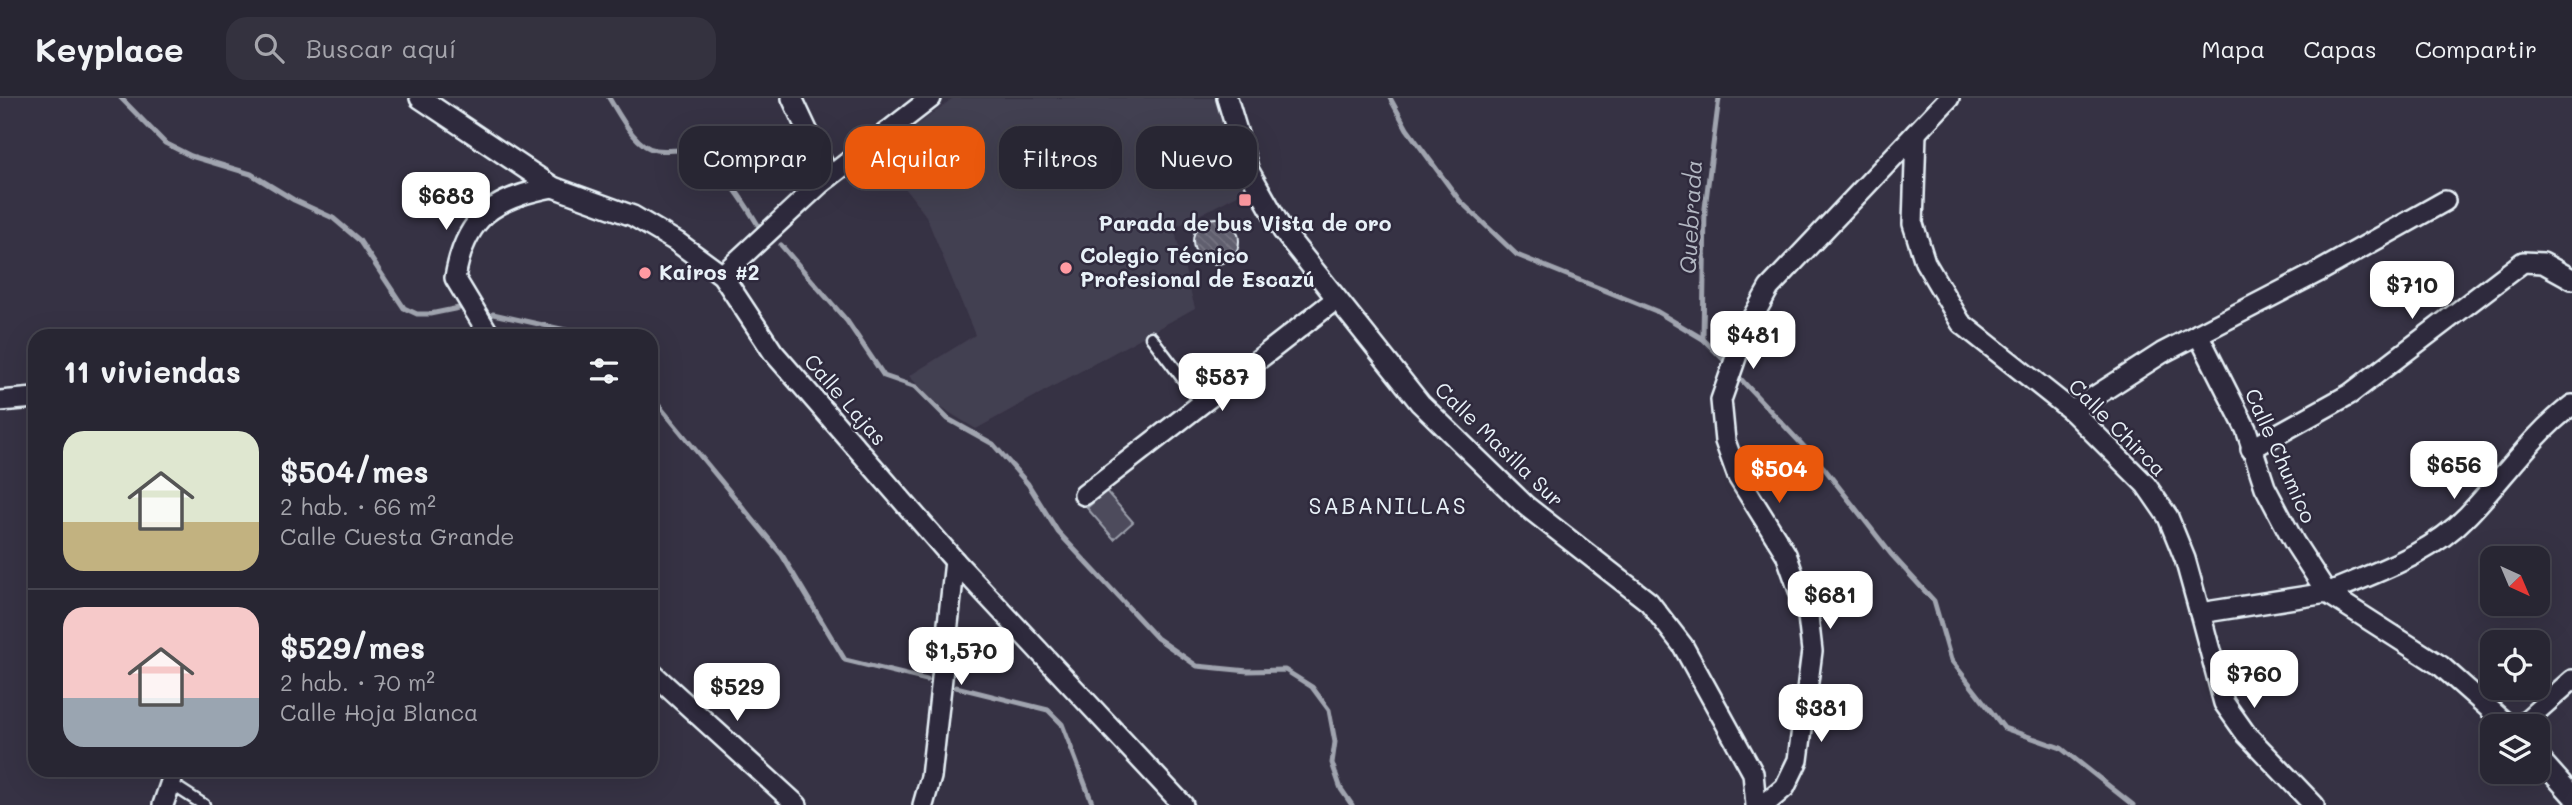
<!DOCTYPE html>
<html lang="es">
<head>
<meta charset="utf-8">
<style>
	:root { --surface:#282633; --page:#34323f; --text:#f1f3f6; --muted:#a5a5ac; --line:#44434e; --accent:#ea580c }
	body { margin:0; font-family:Mali,sans-serif; background:var(--page); color:var(--text); height:100vh; display:flex; flex-direction:column; font-size:26px; white-space:nowrap }
	* { box-sizing:border-box; margin:0 }
	p { font-size:23px; color:var(--muted) }
	.icon { flex:none; width:38px; height:38px; fill:none; stroke:currentColor; stroke-width:2; stroke-linecap:round; stroke-linejoin:round }
	.map { position:relative; flex:1; overflow:hidden }
	.sheet { position:absolute; left:28px; top:231px; width:630px; height:448px; display:flex; flex-direction:column; background:var(--surface); border-radius:21px; box-shadow:0 7px 28px #0002,0 0 0 2px var(--line) }
	.sheet>* { flex:none }
	.banner { position:absolute; left:679px; top:28px; width:665px; height:63px; display:flex; gap:14px }
	.needle { width:46px; rotate:136deg }
	.controls { position:absolute; left:2480px; top:448px; display:grid; gap:14px }
	.controls a { display:grid; place-items:center; width:70px; height:70px; border-radius:14px; background:var(--surface); box-shadow:0 7px 28px #0002,0 0 0 2px var(--line); font-size:35px }
	.price { position:absolute; translate:-50% -60px; padding:0 16px; border-radius:14px; background:#fff; color:#222; font-size:23px; line-height:46px; filter:drop-shadow(0 2px 4px #0008) }
	.price::after { content:''; position:absolute; left:50%; top:42px; width:21px; height:16px; margin-left:-10px; background:inherit; clip-path:polygon(0 0,100% 0,50% 100%) }
	.price.on { background:var(--accent); color:#fff }
	ul { padding:0; list-style:none }
	li { display:flex; align-items:center; gap:21px; height:175px; padding:0 35px }
	li+li { border-top:2px solid var(--line) }
	li span { display:grid; place-items:center; flex:none; width:196px; height:140px; border-radius:21px; color:#555 }
	li>.icon { margin-inline-start:auto }
	span .icon { width:84px; height:84px; fill:#fffc; stroke-width:1 }
	li b { font-size:30px }
	h2 { display:flex; justify-content:space-between; align-items:center; height:84px; padding:0 35px; font-size:30px }
	.pill { padding:0 24px; border-radius:21px; background:var(--surface); box-shadow:0 7px 28px #0002,0 0 0 2px var(--line); font-size:24px; line-height:63px }
	.pill.on { background:var(--accent); color:#fff }
	header { display:flex; align-items:center; gap:42px; box-sizing:border-box; height:98px; padding:0 35px; background:var(--surface); border-bottom:2px solid var(--line) }
	header strong { font-size:33px }
	nav { display:flex; gap:38px; margin-inline-start:auto; font-size:24px }
	.search { width:490px; height:63px; background:var(--page); display:flex; align-items:center; gap:18px; box-sizing:border-box; padding:0 24px; border-radius:21px; color:var(--muted); font-size:26px }
	.map>svg:first-child { display:block }
	.built { fill:#433f51 }
	.pitch { fill:#4d4b5c; stroke:#9a9eaa; stroke-width:2 }
	.lines { fill:none; stroke-linecap:round; stroke-linejoin:round }
	.stream { stroke:#a0a4af; stroke-width:5 }
	.building { fill:url(#building-back-hatch); stroke:#e8f1f8; stroke-width:2 }
	.lane-casing { stroke:#e8f1f8; stroke-width:15 }
	.street-casing { stroke:#e8f1f8; stroke-width:24 }
	.lane { stroke:#2f2a3d; stroke-width:10 }
	.street { stroke:#2f2a3d; stroke-width:19 }
	.poi-dot { fill:#ff9aa2; stroke:#2f2a3d; stroke-width:2.5 }
	.labels { text-anchor:middle; stroke-width:5; stroke-linejoin:round; paint-order:stroke }
	.poi-label { font-size:21px; font-weight:bold; fill:#e8f1f8; stroke:#2f2a3d; text-anchor:start }
	.street-label { font-size:21px; fill:#e8f1f8; stroke:#2f2a3d }
	.water-label { font-size:23px; font-style:italic; fill:#b2b7c2; stroke:#2f2a3d }
	.neighbourhood-label { font-size:23px; letter-spacing:2px; fill:#e8f1f8; stroke:#2f2a3d }
</style>
</head>
<body>
<header>
<strong>Keyplace</strong>
<div class="search"><svg class="icon" aria-label="search" viewBox="0 0 24 24"><circle cx="10" cy="10" r="6"/><path d="M15 15l6 6"/></svg>Buscar aquí</div>
<nav><a>Mapa</a><a>Capas</a><a>Compartir</a></nav>
</header>
<div class="map">
<svg width="2572" height="707" viewBox="0 0 2572 707">
	<defs>
		<pattern id="building-back-hatch" width="6" height="6" patternUnits="userSpaceOnUse" patternTransform="scale(1.75)"><rect width="6" height="6" fill="#605e6e"/><path d="M-1 5l2 2M0 0l6 6M5-1l2 2" fill="none" stroke="#777683"/></pattern>
	</defs>
	<rect width="100%" height="100%" fill="#363244"/>
	<filter id="ink" filterUnits="userSpaceOnUse"><feTurbulence type="fractalNoise" baseFrequency=".0143" numOctaves="2"/><feDisplacementMap in="SourceGraphic" scale="14" xChannelSelector="R" yChannelSelector="G"/><feConvolveMatrix kernelMatrix="1 2 1 2 8 2 1 2 1" color-interpolation-filters="sRGB"/></filter>
	<g filter="url(#ink)">
		<!-- built -->
		<polygon class="built" points="953,0 1214,0 1249,91 1174,130 1195,210 976,331 937,307 909,278 975,237 926,118 880,56"/>
		<!-- pitch -->
		<polygon class="pitch" points="1106,393 1133,424 1114,441 1087,410"/>
		<g class="lines">
			<!-- stream -->
			<g class="stream">
				<polyline points="121,0 165,45 191,58 251,76 294,102 333,120 359,142 404,210 417,216 430,216 464,209"/>
				<path d="M609,0C619,16 636,50 656,52C668,54 683,50 694,53C717,60 746,107 758,127"/>
				<polyline points="1390,0 1407,31 1460,103 1517,157 1656,213 1703,241 1729,267"/>
				<polyline points="781,147 847,223 884,278 916,289 948,321 993,346 1028,386 1058,434 1157,540 1197,568 1248,573 1285,572 1312,589 1329,612 1335,644 1332,665 1341,691 1352,707"/>
				<polyline points="493,216 593,238"/>
				<polyline points="1703,241 1705,110 1719,0"/>
				<polyline points="1735,275 1824,370 1891,456 1934,503 1951,562 2004,630 2061,650 2133,707"/>
				<polyline points="651,298 782,457 845,562 927,582"/>
				<polyline points="956,589 1048,612 1062,626 1093,707"/>
			</g>
		</g>
		<!-- building -->
		<circle class="building" cx="1216" cy="143" r="23"/>
		<g class="lines">
			<!-- lane casing -->
			<g class="lane-casing">
				<g id="lane">
					<polyline points="1151,239 1202,306"/>
					<polyline points="170,685 204,707"/>
				</g>
			</g>
			<!-- street casing -->
			<g class="street-casing">
				<g id="street">
					<polyline points="420,0 553,89 633,118 677,144 722,177 773,254 955,463 1183,707"/>
					<polyline points="792,0 829,79"/>
					<polyline points="1227,0 1249,73 1283,133 1420,305 1526,408 1649,504 1683,548 1753,675 1756,707"/>
					<polyline points="1916,35 1913,126 1925,164 1961,225 2072,313 2146,387 2168,419 2185,461 2200,515 2327,495 2441,568 2509,628"/>
					<polyline points="722,177 820,86 931,0"/>
					<path d="M2198,236L2246,331L2265,389L2294,444L2327,495C2376,474 2430,457 2468,417C2503,381 2531,338 2572,307"/>
					<path d="M490,238L455,180C465,119 494,100 553,89"/>
					<polyline points="0,303 35,300"/>
					<polyline points="2072,313 2162,255 2320,173 2445,103"/>
					<polyline points="2251,351 2350,296 2523,164 2543,165 2572,181"/>
					<polyline points="1084,397 1335,202"/>
					<polyline points="2200,515 2224,605 2246,636 2314,707"/>
					<polyline points="651,574 797,707"/>
					<polyline points="2520,628 2572,582"/>
					<polyline points="2538,659 2572,697"/>
					<polyline points="163,707 175,672"/>
					<polyline points="923,707 931,679 955,463"/>
					<polyline points="1764,707 1785,689 1798,662 1812,553 1808,518 1786,456 1738,379 1725,343 1721,302 1746,231 1769,190 1949,0"/>
				</g>
			</g>
			<!-- lane -->
			<use href="#lane" class="lane"/>
			<!-- street -->
			<use href="#street" class="street"/>
		</g>
	</g>
	<!-- markers -->
	<g class="poi-dot">
		<rect x="1238" y="95" width="14" height="14" rx="3.5"/>
		<circle cx="1066" cy="170" r="7"/>
		<circle cx="645" cy="175" r="7"/>
	</g>
	<g class="labels">
		<!-- poi labels -->
		<g class="poi-label">
			<text x="1245" y="133" text-anchor="middle">Parada de bus Vista de oro</text>
			<text x="1080" y="165">Colegio Técnico<tspan x="1080" dy="24">Profesional de Escazú</tspan></text>
			<text x="659" y="182">Kairos #2</text>
		</g>
		<!-- street labels -->
		<g class="street-label">
			<text transform="translate(845 302) rotate(49)" y="7">Calle Lajas</text>
			<text transform="translate(2117 330) rotate(45)" y="7">Calle Chirca</text>
			<text transform="translate(1499 347) rotate(44)" y="7">Calle Masilla Sur</text>
			<text transform="translate(2280 358) rotate(66)" y="7">Calle Chumico</text>
		</g>
		<!-- water labels -->
		<g class="water-label">
			<text transform="translate(1691 119) rotate(-87)" y="8">Quebrada</text>
		</g>
		<!-- neighbourhood labels -->
		<g class="neighbourhood-label">
			<text x="1388" y="416">SABANILLAS</text>
		</g>
	</g>
</svg>
<div class="controls">
<a><svg class="needle" viewBox="-14 -14 28 28"><path d="M0-13l5 13h-10z" fill="#e53935"/><path d="M0 13l5-13h-10z" fill="#a5a5ac"/></svg></a>
<a><svg class="icon" aria-label="locate" viewBox="0 0 24 24"><circle cx="12" cy="12" r="6"/><path d="M12 2v4M12 18v4M2 12h4M18 12h4"/></svg></a>
<a><svg class="icon" aria-label="layers" viewBox="0 0 24 24"><path d="M12 4l9 5-9 5-9-5zM3 14l9 5 9-5"/></svg></a>
</div>
<b class="price" style="left:446px;top:134px">$683</b>
<b class="price" style="left:2412px;top:223px">$710</b>
<b class="price" style="left:1753px;top:273px">$481</b>
<b class="price" style="left:1222px;top:315px">$587</b>
<b class="price" style="left:2454px;top:403px">$656</b>
<b class="price on" style="left:1779px;top:407px">$504</b>
<b class="price" style="left:1830px;top:533px">$681</b>
<b class="price" style="left:961px;top:589px">$1,570</b>
<b class="price" style="left:2254px;top:612px">$760</b>
<b class="price" style="left:737px;top:625px">$529</b>
<b class="price" style="left:1821px;top:646px">$381</b>
<div class="banner">
<a class="pill">Comprar</a>
<a class="pill on">Alquilar</a>
<a class="pill">Filtros</a>
<a class="pill">Nuevo</a>
</div>
<section class="sheet">
<h2>11 viviendas<svg class="icon" aria-label="filters" viewBox="0 0 24 24"><path d="M4 7h16M4 17h16"/><circle cx="9" cy="7" r="2"/><circle cx="15" cy="17" r="2"/></svg></h2>
<ul>
<li><span style="background:linear-gradient(#dfe7d0 65%,#c2b280 0)"><svg class="icon" aria-label="home" viewBox="0 0 24 24"><path d="M3 11l9-7 9 7M6 9v11h12V9"/></svg></span><div><b>$504/mes</b><p>2 hab. · 66 m²</p><p>Calle Cuesta Grande</p></div></li>
<li><span style="background:linear-gradient(#f6c9c9 65%,#9aa5b1 0)"><svg class="icon" aria-label="home" viewBox="0 0 24 24"><path d="M3 11l9-7 9 7M6 9v11h12V9"/></svg></span><div><b>$529/mes</b><p>2 hab. · 70 m²</p><p>Calle Hoja Blanca</p></div></li>
</ul>
</section>
</div>
</body>
</html>
